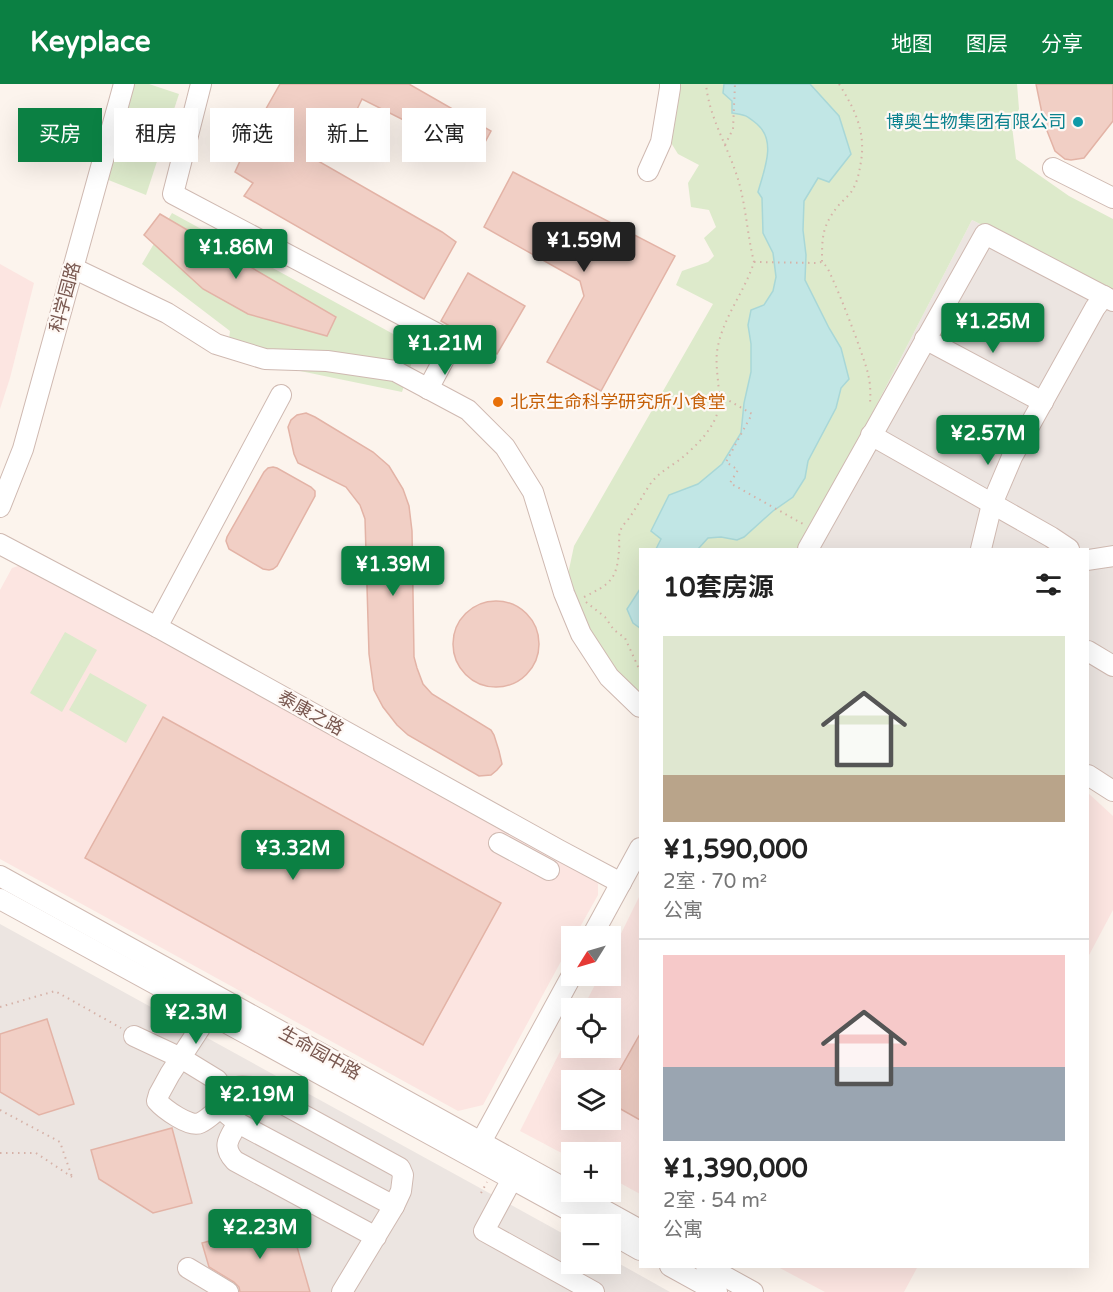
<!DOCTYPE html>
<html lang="zh">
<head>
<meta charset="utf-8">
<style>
	:root { --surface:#fff; --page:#f6f6f6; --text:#222; --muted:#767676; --line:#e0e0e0; --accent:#0b8043 }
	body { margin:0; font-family:"Varela Round","Noto Sans SC",sans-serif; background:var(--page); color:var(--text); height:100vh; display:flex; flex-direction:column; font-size:22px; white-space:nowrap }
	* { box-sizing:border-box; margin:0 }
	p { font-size:20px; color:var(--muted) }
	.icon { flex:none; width:33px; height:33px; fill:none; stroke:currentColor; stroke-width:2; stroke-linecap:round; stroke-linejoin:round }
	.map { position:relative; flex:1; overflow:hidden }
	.panel { position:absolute; left:639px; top:464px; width:450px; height:720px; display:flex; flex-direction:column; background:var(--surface); border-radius:0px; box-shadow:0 6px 24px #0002 }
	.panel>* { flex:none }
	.hud { position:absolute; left:18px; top:24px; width:531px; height:54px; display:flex; gap:12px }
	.needle { width:39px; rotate:233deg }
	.fabs { position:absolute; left:561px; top:842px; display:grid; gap:12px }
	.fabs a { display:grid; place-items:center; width:60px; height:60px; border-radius:0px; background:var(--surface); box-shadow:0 6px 24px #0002; font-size:30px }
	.price { position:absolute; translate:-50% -51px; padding:0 14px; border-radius:6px; background:var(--accent); color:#fff; font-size:20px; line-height:39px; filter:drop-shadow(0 2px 3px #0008) }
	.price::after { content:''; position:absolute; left:50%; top:36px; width:18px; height:14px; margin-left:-9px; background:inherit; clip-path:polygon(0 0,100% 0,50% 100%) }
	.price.active { background:#222; color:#fff }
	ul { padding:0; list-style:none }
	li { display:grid; align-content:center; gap:12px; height:318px; padding:0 24px }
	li+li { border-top:2px solid var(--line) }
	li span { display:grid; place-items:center; height:186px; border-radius:0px; color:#555 }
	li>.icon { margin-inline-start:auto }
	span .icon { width:108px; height:108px; fill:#fffc; stroke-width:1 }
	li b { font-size:26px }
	h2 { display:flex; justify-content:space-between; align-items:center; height:72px; padding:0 24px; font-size:26px }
	.chip { padding:0 21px; border-radius:0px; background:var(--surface); box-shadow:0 6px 24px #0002; font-size:21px; line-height:54px }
	.chip.active { background:var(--accent); color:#fff }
	header { display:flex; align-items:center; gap:36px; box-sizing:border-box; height:84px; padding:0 30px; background:var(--accent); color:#fff }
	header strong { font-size:28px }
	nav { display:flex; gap:33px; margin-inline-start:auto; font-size:21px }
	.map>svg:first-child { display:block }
	.commercial { fill:#fce5e1; fill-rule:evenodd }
	.industrial { fill:#ece5e1 }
	.green { fill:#ddeacb }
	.water { fill:#c1e6e5; stroke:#a8d7d7; stroke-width:1.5 }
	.building { fill:#f1cfc5; stroke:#e3b3a6; stroke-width:1.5 }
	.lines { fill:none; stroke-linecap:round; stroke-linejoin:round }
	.minor-casing { stroke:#cfb9b1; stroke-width:22 }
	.path { stroke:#d6b2a8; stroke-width:2; stroke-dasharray:1.5 4.5; stroke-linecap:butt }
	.minor { stroke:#fff; stroke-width:20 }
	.culture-dot { fill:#0f9aa8; stroke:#fef8f4; stroke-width:2 }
	.food-dot { fill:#e8710a; stroke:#fef8f4; stroke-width:2 }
	.labels { text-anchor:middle; stroke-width:4.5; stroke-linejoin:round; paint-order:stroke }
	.culture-label { font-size:18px; fill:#0d838f; stroke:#fef8f4; text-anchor:end }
	.street-label { font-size:18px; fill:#78574f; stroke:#fef8f4 }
	.food-label { font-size:18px; fill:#c56008; stroke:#fef8f4; text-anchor:start }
</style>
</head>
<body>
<header>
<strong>Keyplace</strong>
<nav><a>地图</a><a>图层</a><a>分享</a></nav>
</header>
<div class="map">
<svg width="1113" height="1208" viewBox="0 0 1113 1208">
	<rect width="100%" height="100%" fill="#fcf4ed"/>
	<!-- commercial -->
	<g class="commercial">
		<polygon points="0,180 34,199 10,294 0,325"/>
		<polygon points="21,481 592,793 598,800 598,811 575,852 572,852 571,859 483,1021 458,1027 0,775 0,506 12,484"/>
		<polygon points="1088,709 1113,732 1113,826 1088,873"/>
		<path d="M640,811V1110L611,1094L610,1068H572L571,1074L520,1047L571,946L572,963H610V924H583L600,891H610L611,870ZM572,996H610V1035H572Z"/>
		<polygon points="776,1182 918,1182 904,1208 825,1208"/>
	</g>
	<!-- industrial -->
	<g class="industrial">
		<polygon points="972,136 1113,206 1113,695 1088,681 1088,465 801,465 874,326"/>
		<polygon points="0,840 571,1154 572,1179 610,1179 611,1175 670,1208 0,1208"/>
	</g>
	<!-- green -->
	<g class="green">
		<polygon points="131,0 149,0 179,10 146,111 106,95"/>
		<polygon points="670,0 1017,0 1019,25 1012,42 1016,75 1069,112 1113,135 1113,206 972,136 874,326 801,465 640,465 640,623 564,509 574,462 713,220 676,201 682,187 708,178 714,172 704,154 716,143 709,126 691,123 688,99 699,81 678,70 663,46"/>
		<polygon points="172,129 417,263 402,308 227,272 230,247 142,180"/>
		<polygon points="65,548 97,566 62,628 30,609"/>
		<polygon points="90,589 147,621 126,659 69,626"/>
	</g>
	<!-- water -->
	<g class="water">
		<path d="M724,0H810L839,32L851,70L829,98L818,94L804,117L803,146L806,171L805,196L829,244L841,264L849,295L841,304L836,324L808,377L805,394L793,413L773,427L744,453L737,456L721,453L708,454L698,465H656L661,455L651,447L669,411L698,400L722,380L741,349L744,319L751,288V260L748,241L751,226L764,221L773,207L776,193L773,169L763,149L762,114L758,108C764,86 777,57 757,40C746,31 746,31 732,29V17L723,9Z"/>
		<polygon points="640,505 640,544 633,539 627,525"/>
	</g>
	<!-- building -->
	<g class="building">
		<polygon points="280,0 409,0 491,47 477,73 362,15 350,40 340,35 318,77 442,148 456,158 424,215 244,112 253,99 235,88 254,46"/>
		<polygon points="1036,0 1113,0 1113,37 1084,74 1071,76 1065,75 1055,67 1044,39"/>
		<polygon points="513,88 675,172 601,307 547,278 584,212 580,197 484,143"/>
		<polygon points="160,130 336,233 327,252 248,230 203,205 144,151"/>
		<polygon points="468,189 525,222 497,270 441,237"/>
		<polygon points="306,329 315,333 373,368 389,382 403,405 409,422 412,447 414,573 417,584 423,600 432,610 491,646 494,651 499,667 502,680 497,686 491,691 479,692 408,651 397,641 383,623 374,606 369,570 365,435 360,421 346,403 298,379 294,370 288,343 291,336 297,331"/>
		<polygon points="273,383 277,384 311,403 315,407 315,412 277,482 273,485 269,486 263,485 229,465 226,457 227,453 264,388 268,384"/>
		<circle cx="496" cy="560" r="43"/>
		<polygon points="163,633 501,819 423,961 85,774"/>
		<polygon points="47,935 74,1020 39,1031 0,1008 0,950"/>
		<polygon points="640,950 640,1036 610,1019 610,1003"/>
		<polygon points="172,1044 192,1119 153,1129 99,1095 91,1066"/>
		<polygon points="289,1135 310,1208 240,1208 239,1203 234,1198 209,1183 202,1159"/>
	</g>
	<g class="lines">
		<!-- minor casing -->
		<g class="minor-casing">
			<g id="minor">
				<polyline points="201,0 173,110 453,258 428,305"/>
				<polyline points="1053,84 1113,114"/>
				<polyline points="648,87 661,58 670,4 670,0"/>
				<polyline points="73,184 167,229 216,260 265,275 327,277 395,287 468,326 505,363 533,408 564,509 581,550 609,593 640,623"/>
				<polyline points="925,255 1043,318"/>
				<polyline points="871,351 1051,453 1069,465"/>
				<polyline points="0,423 23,365 124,0"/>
				<polyline points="0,460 157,543 559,766 621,799"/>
				<polyline points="808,465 985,150 1113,217"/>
				<polyline points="981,465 992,420 1012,373 1095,224 1104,212"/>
				<polyline points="1088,476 1113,472"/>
				<polyline points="157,543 281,311"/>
				<polyline points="1088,567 1113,582"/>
				<polyline points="1088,691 1113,707"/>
				<polyline points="499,759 549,786"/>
				<polyline points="0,792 640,1146"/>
				<polyline points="0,815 594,1140"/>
				<polyline points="592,852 640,764"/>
				<path d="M209,930L170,990L159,1010L157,1017C164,1025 190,1044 200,1039C207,1036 214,1029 220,1024"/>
				<polyline points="134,952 181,974 217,996 226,1009"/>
				<polyline points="238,1039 394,1122"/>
				<polyline points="481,1058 572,891"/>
				<polyline points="512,1095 484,1147 594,1208"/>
				<polyline points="610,1149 640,1166"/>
				<polyline points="670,1182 717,1208"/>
				<polyline points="706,1182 753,1208"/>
				<polyline points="188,1184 228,1208"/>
				<path d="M342,1208L394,1122L401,1107L403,1091L400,1084L252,1003C230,1001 228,1004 220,1024L238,1039C229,1054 221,1062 235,1077L376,1153"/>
			</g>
		</g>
		<!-- path -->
		<g class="path">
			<path d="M839,0C856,27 867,50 860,83C859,90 857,98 853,105C850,111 843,116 838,122C822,142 822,153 822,178L827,183C839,208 847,230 857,256C865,281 872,292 870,319"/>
			<polyline points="725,61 733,45 735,0"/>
			<polyline points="754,178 816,179 822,178"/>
			<polyline points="719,311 752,330 726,378 738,386 730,399 803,440"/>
			<path d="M584,513C610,500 617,496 619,466C620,460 618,453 620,448C621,444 624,440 627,437C636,425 641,414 649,402C657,389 672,382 683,373C696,362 712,346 717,330C723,307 713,284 718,262C724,232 745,207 754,178C747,150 746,120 737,92C727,61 709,33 706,0"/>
			<polyline points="586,518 605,533 614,546 625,554 640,587"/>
			<polyline points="0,923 55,907 121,944"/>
			<polyline points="0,1026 60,1058 72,1093"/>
			<polyline points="0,1069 36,1069 72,1093"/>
			<polyline points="481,1109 487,1098"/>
		</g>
		<!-- minor -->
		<use href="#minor" class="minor"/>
	</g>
	<!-- markers -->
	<circle class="culture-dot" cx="1078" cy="38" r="6"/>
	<circle class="food-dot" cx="498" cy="318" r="6"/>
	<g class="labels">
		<!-- culture labels -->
		<g class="culture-label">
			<text x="1066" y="44">博奥生物集团有限公司</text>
		</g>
		<!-- street labels -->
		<g class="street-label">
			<text transform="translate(65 213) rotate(-75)" y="6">科学园路</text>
			<text transform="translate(311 629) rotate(29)" y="6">泰康之路</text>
			<text transform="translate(320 969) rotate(29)" y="6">生命园中路</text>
		</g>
		<!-- food labels -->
		<g class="food-label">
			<text x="510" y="324">北京生命科学研究所小食堂</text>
		</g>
	</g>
</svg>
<div class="fabs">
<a><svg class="needle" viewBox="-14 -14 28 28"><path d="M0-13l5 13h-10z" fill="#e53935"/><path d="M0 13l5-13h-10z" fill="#767676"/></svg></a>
<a><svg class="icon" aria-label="locate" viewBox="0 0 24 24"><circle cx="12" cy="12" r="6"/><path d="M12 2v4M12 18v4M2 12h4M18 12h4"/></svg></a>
<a><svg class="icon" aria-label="layers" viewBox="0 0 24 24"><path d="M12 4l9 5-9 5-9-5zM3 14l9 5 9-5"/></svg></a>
<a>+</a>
<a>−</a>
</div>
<b class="price active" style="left:584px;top:189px">¥1.59M</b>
<b class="price" style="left:236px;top:196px">¥1.86M</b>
<b class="price" style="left:993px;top:270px">¥1.25M</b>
<b class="price" style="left:445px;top:292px">¥1.21M</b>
<b class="price" style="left:988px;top:382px">¥2.57M</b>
<b class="price" style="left:393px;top:513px">¥1.39M</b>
<b class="price" style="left:293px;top:797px">¥3.32M</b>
<b class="price" style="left:196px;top:961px">¥2.3M</b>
<b class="price" style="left:257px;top:1043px">¥2.19M</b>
<b class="price" style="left:260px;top:1176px">¥2.23M</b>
<div class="hud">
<a class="chip active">买房</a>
<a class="chip">租房</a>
<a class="chip">筛选</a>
<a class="chip">新上</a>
<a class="chip">公寓</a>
</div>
<section class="panel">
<h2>10套房源<svg class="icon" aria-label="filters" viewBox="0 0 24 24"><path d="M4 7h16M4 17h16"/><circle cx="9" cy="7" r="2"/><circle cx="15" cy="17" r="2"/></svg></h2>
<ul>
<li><span style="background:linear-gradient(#dfe7d0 75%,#b9a48a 0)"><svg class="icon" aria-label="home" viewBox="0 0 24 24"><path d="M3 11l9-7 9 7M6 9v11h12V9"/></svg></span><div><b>¥1,590,000</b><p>2室 · 70 m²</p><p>公寓</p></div></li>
<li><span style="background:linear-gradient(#f6c9c9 60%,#9aa5b1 0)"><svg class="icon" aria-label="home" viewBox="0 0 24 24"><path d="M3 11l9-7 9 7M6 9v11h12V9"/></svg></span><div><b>¥1,390,000</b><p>2室 · 54 m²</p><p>公寓</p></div></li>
</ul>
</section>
</div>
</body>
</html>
